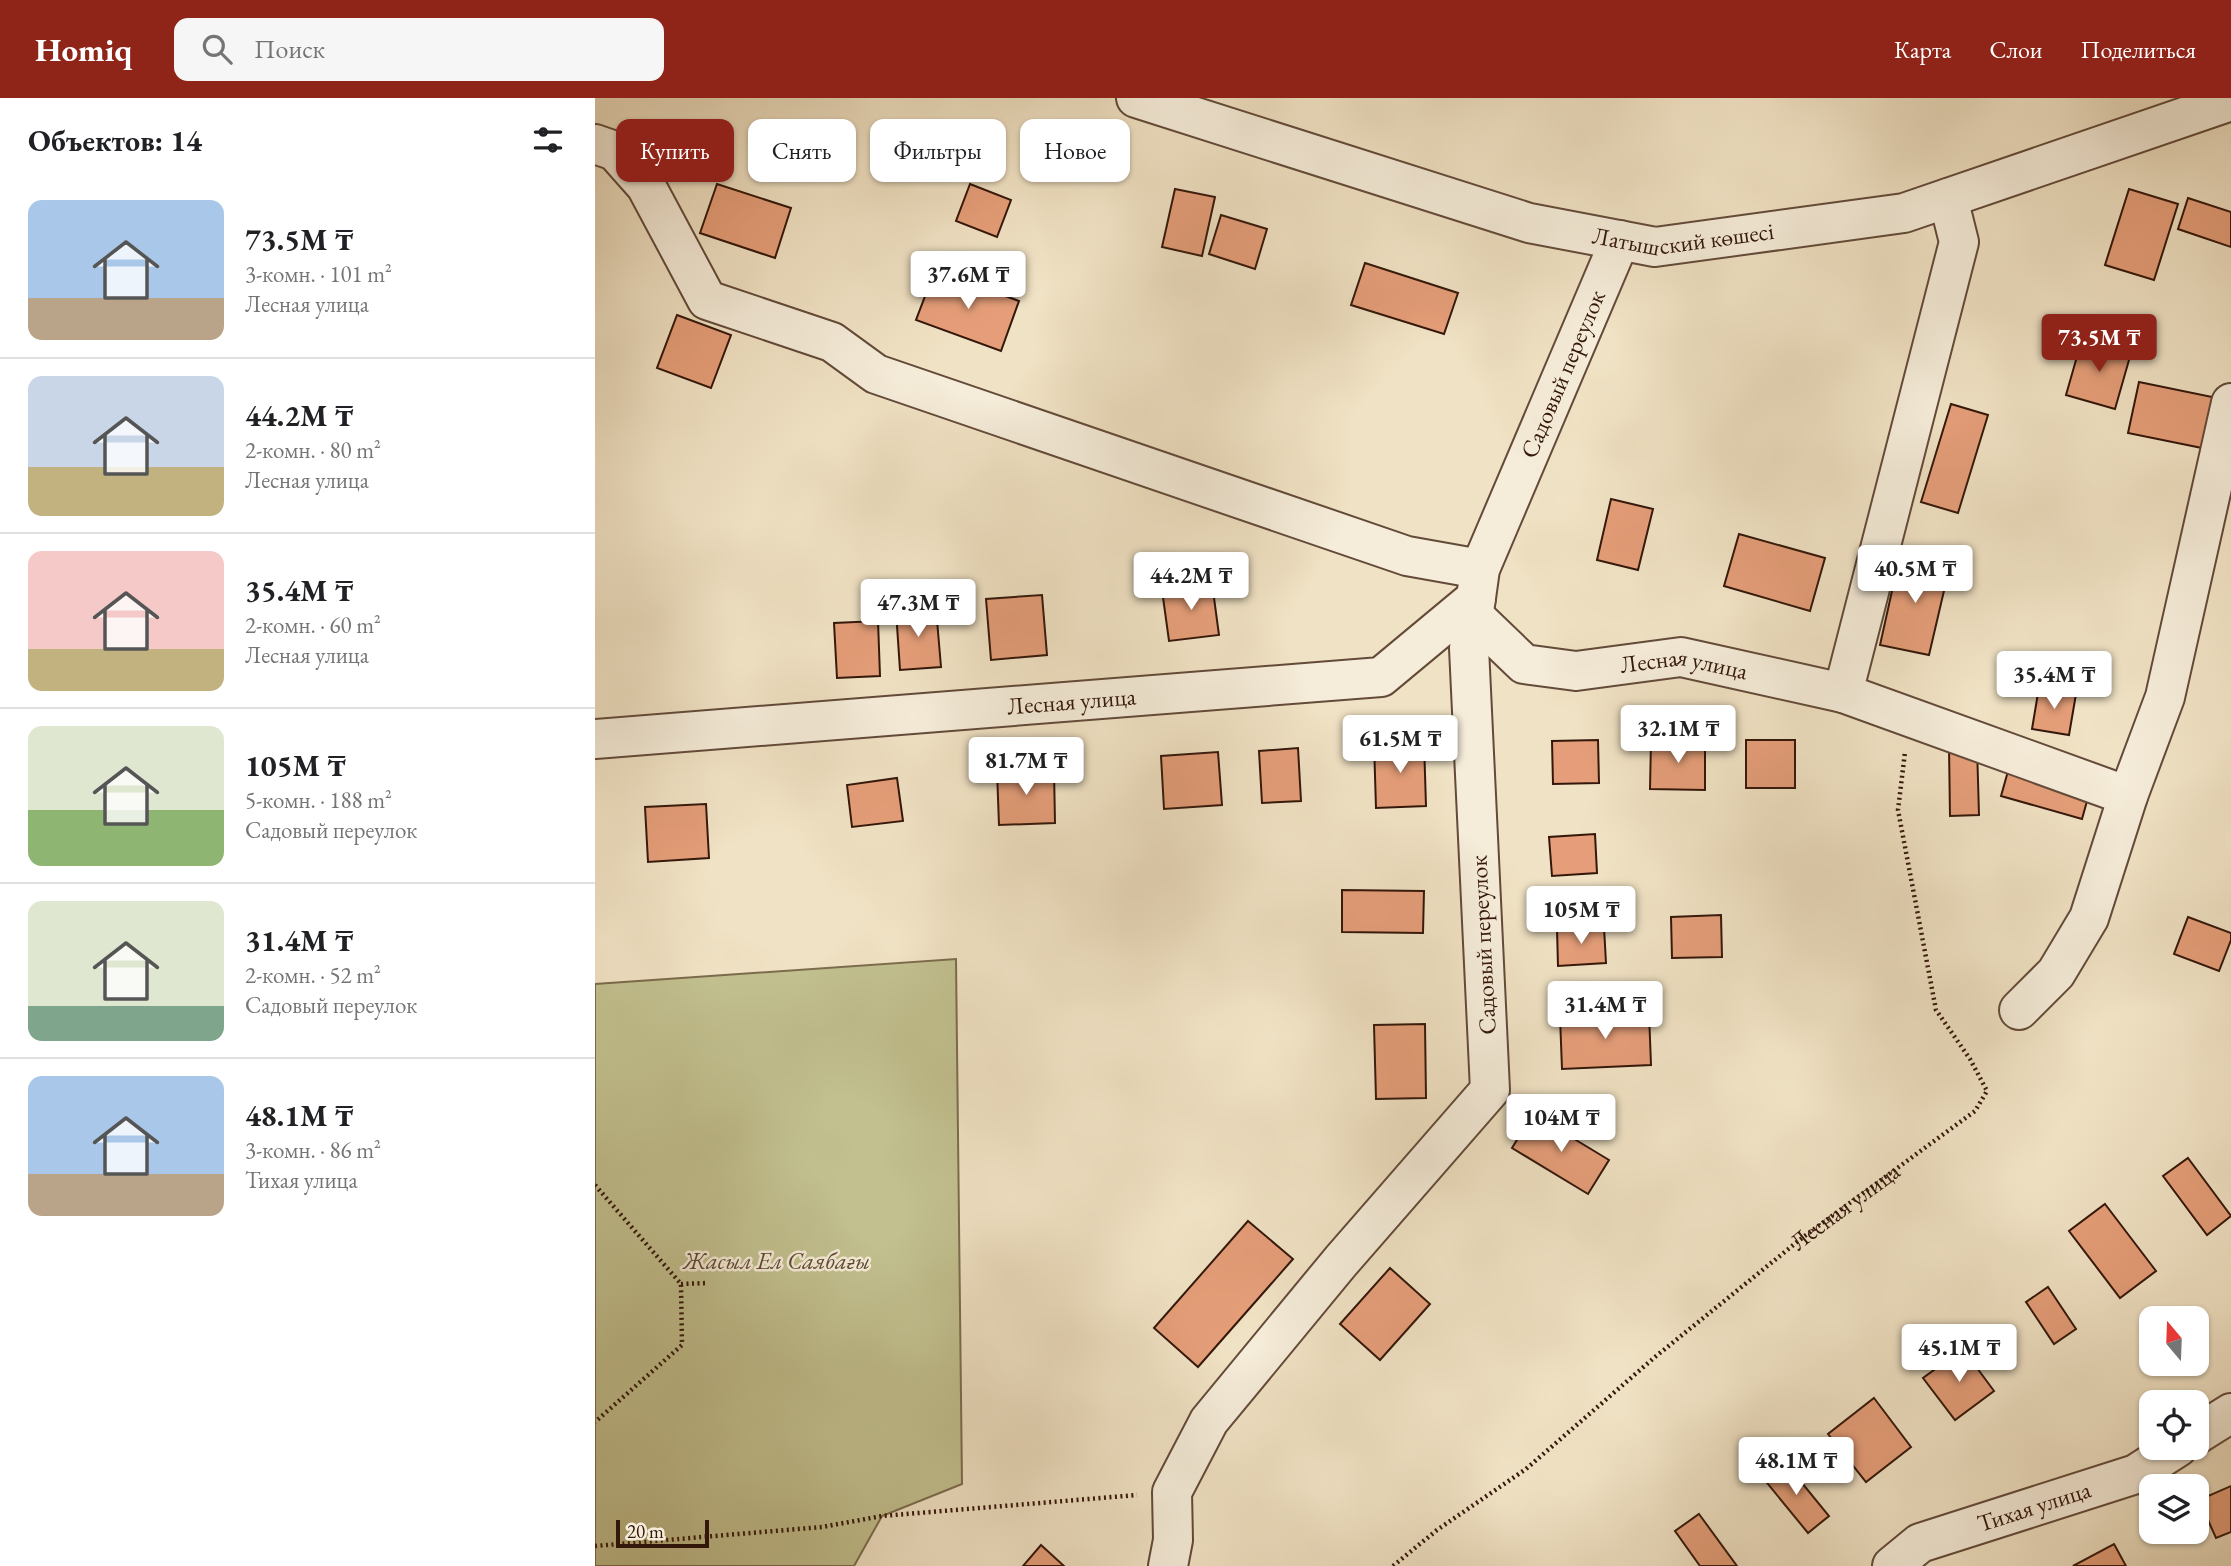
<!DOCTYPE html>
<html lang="ru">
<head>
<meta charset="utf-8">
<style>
	:root { --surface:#fff; --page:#f6f6f6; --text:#202124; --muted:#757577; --line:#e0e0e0; --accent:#8f2418 }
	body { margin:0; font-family:"EB Garamond",serif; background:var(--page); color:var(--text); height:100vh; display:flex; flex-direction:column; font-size:26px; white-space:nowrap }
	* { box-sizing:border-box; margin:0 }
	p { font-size:23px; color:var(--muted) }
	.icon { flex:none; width:38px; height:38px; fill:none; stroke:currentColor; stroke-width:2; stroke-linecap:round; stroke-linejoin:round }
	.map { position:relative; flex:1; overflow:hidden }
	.sheet { display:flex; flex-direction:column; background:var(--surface); width:595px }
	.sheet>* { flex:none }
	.hud { position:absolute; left:21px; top:21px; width:665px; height:63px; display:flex; gap:14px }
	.needle { width:46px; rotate:341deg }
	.fabs { position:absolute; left:1544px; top:1208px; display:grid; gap:14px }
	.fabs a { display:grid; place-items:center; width:70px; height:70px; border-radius:14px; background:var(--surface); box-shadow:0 2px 5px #0004; font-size:35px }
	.scale { position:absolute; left:21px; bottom:18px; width:93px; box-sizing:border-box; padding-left:7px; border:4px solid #34170b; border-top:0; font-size:19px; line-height:24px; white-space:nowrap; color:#34170b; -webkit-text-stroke:5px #f5ecd9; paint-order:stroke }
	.price { position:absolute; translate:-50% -60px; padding:0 16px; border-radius:7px; background:#fff; color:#222; font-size:23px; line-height:46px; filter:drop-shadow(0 2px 4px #0008) }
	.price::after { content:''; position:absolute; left:50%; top:42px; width:21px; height:16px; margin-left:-10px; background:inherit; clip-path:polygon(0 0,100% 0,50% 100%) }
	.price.on { background:var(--accent); color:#fff }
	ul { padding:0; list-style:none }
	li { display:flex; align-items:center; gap:21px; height:175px; padding:0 28px }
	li+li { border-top:2px solid var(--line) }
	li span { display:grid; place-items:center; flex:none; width:196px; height:140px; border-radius:14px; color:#555 }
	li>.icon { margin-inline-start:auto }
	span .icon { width:84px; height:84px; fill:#fffc; stroke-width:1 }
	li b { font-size:30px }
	h2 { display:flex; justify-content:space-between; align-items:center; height:84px; padding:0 28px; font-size:30px }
	.tag { padding:0 24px; border-radius:14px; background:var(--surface); box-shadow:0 2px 5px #0004; font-size:24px; line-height:63px }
	.tag.on { background:var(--accent); color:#fff }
	header { display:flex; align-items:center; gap:42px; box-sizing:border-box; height:98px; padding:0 35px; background:var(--accent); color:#fff }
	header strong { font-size:33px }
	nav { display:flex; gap:38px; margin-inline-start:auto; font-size:24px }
	.search { width:490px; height:63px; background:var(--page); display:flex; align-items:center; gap:18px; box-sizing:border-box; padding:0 24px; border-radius:14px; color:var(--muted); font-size:26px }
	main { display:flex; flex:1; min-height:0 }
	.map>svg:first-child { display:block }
	.green { fill:#c2c08f; stroke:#7b6c4d; stroke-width:2 }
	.building { fill:#e59e79; stroke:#34170b; stroke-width:2 }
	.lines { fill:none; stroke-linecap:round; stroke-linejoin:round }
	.minor-casing { stroke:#634a39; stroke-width:42 }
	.path { stroke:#34170b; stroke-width:4.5; stroke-dasharray:2 3.5; stroke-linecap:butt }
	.minor { stroke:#f5ecd9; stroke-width:38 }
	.labels { text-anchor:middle; stroke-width:5; stroke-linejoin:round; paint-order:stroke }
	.street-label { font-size:24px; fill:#34170b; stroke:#f5ecd9 }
	.park-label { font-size:24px; font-style:italic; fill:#5f4a33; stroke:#f5ecd9 }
</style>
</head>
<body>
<header>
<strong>Homiq</strong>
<div class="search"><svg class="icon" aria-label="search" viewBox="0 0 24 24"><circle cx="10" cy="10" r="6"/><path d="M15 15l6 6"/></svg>Поиск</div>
<nav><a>Карта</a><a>Слои</a><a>Поделиться</a></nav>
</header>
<main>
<section class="sheet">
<h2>Объектов: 14<svg class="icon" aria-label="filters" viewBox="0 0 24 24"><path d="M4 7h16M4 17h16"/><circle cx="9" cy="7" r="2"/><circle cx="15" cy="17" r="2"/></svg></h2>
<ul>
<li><span style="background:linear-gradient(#a9c7e8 70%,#b9a48a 0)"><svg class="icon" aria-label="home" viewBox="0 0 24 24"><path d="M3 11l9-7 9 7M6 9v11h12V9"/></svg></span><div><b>73.5M ₸</b><p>3-комн. · 101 m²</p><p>Лесная улица</p></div></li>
<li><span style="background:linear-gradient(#c9d6e8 65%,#c2b280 0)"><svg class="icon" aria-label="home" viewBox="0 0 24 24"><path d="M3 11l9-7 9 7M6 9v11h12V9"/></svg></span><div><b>44.2M ₸</b><p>2-комн. · 80 m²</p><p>Лесная улица</p></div></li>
<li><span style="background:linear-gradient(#f6c9c9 70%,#c2b280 0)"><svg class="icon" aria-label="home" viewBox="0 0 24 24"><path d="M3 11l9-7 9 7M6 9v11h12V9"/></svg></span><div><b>35.4M ₸</b><p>2-комн. · 60 m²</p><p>Лесная улица</p></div></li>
<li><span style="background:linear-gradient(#dfe7d0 60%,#8fb573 0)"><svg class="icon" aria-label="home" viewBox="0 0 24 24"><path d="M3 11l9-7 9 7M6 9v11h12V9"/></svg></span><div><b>105M ₸</b><p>5-комн. · 188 m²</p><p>Садовый переулок</p></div></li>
<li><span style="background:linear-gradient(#dfe7d0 75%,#7fa58c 0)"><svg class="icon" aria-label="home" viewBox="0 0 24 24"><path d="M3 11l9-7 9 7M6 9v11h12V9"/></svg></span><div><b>31.4M ₸</b><p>2-комн. · 52 m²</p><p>Садовый переулок</p></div></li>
<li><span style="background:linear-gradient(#a9c7e8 70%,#b9a48a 0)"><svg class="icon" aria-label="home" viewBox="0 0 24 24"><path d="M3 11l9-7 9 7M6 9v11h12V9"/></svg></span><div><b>48.1M ₸</b><p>3-комн. · 86 m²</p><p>Тихая улица</p></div></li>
</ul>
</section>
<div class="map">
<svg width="1636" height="1468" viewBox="0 0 1636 1468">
	<rect width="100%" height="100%" fill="#f0e2c4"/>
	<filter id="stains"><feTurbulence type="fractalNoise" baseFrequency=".00286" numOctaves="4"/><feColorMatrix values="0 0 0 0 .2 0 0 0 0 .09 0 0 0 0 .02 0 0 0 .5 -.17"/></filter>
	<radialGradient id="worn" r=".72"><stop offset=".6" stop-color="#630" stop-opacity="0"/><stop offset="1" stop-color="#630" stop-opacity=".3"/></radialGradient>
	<!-- green -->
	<polygon class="green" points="361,861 367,1386 287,1418 259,1468 0,1468 0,886"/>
	<!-- building -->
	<g class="building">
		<polygon points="122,86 196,110 180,160 105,135"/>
		<polygon points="375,86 416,102 402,139 361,123"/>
		<polygon points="580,91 620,99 607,158 567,149"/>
		<polygon points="1534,91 1583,106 1559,182 1510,167"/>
		<polygon points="1593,100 1636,114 1636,149 1583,131"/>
		<polygon points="626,117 672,131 660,171 614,156"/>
		<polygon points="770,165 863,195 849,236 756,207"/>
		<polygon points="340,172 424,203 406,253 321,222"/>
		<polygon points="82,217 136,237 116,290 62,270"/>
		<polygon points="1487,241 1536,255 1520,311 1471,297"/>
		<polygon points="1544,284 1622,300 1612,351 1533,335"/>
		<polygon points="1356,306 1393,317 1363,415 1326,404"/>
		<polygon points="1016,401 1058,411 1043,472 1002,462"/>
		<polygon points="1144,436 1230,460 1215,513 1129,488"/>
		<polygon points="1305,457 1355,467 1334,557 1285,547"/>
		<polygon points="617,485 624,537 574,543 567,492"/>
		<polygon points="447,497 452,557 396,562 391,501"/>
		<polygon points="341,510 346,569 305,572 301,513"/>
		<polygon points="283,523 285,578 242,580 239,525"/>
		<polygon points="1444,589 1481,596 1474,637 1437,631"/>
		<polygon points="1003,642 1004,685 958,686 957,643"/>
		<rect x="1151" y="642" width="49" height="48"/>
		<polygon points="1056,643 1110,643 1110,692 1055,691"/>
		<polygon points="829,644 831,708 781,710 779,645"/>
		<polygon points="1354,648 1382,648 1384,717 1355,718"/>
		<polygon points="703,650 706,703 667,705 664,653"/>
		<polygon points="623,654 627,707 569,711 566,658"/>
		<polygon points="1415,666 1496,689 1487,721 1406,698"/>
		<polygon points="459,672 460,725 404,727 402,673"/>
		<polygon points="302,680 308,723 257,729 252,687"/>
		<polygon points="111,706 114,760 53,764 50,709"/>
		<polygon points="1000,736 1002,775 957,778 954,739"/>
		<polygon points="747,792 829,793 828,835 747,834"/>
		<polygon points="1126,817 1127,859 1077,860 1076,819"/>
		<polygon points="1593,819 1636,835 1636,842 1624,873 1579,856"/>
		<polygon points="1009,829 1011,865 963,868 962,831"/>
		<polygon points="1054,915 1056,967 967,971 965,919"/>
		<polygon points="830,926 831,1000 781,1001 779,927"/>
		<polygon points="938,1016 1014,1062 993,1096 917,1050"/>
		<polygon points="1593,1060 1636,1118 1612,1137 1568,1078"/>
		<polygon points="1510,1106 1561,1173 1525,1200 1474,1133"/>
		<polygon points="653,1123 698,1161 603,1269 559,1230"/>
		<polygon points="795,1170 835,1206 785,1262 745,1226"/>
		<polygon points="1453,1189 1481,1231 1459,1246 1431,1204"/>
		<polygon points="1368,1251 1399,1293 1360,1322 1328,1280"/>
		<polygon points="1279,1300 1316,1349 1271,1384 1233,1336"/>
		<polygon points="1189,1363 1234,1418 1213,1435 1168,1380"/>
		<polygon points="1636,1388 1636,1434 1621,1440 1604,1402"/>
		<polygon points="1104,1416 1142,1468 1105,1468 1080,1433"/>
		<polygon points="1519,1446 1531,1468 1478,1468"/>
		<polygon points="446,1447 469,1468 428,1468"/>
	</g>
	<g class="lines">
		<!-- minor casing -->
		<g class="minor-casing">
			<g id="minor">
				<path id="s2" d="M541,0L934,125L1060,149L1309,115L1636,3"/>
				<polyline points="0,46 20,53 51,88 112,202 237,244 281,276 812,458 885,471"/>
				<path id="s3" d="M879,518L929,566L981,573L1086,559L1248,595L1533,698"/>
				<polyline points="1248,595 1364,144 1353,100"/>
				<path id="s4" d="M0,641L786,579L881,500"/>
				<polyline points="1424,912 1461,875 1494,820 1533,698 1570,599 1636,305"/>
				<polyline points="1601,1337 1636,1315"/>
				<path id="s5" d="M573,1468L578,1442L577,1394L614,1323L746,1163L895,992L874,550L885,471L1025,142"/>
				<path id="s6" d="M1297,1468L1325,1445L1541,1376L1583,1349"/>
			</g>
		</g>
		<!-- path -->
		<g class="path">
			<polyline points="0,1087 86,1186 87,1247 0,1324"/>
			<polyline points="86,1186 113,1185"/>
			<polyline points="0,1448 227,1429 287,1418 542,1397"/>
			<path id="s1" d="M798,1468L842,1432L931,1371L1060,1259L1207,1140L1380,1013L1392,993L1375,961L1341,912L1303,712L1310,654"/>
		</g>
		<!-- minor -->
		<use href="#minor" class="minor"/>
	</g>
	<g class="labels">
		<!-- street labels -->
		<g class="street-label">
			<text dy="8" stroke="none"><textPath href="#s2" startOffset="569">Латышский көшесі</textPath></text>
			<text dy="8" stroke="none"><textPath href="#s5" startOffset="1323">Садовый переулок</textPath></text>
			<text dy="8" stroke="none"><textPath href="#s3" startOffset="231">Лесная улица</textPath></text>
			<text dy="8" stroke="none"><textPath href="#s4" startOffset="478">Лесная улица</textPath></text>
			<text transform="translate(888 847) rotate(-93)" y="8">Садовый переулок</text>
			<text dy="8" stroke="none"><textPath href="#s1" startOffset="578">Лесная улица</textPath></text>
			<text dy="8" stroke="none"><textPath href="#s6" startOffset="156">Тихая улица</textPath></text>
		</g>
		<!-- park labels -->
		<g class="park-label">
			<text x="182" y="1171">Жасыл Ел Саябағы</text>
		</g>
	</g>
	<rect width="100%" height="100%" filter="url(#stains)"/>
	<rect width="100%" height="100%" fill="url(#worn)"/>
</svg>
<div class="fabs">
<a><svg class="needle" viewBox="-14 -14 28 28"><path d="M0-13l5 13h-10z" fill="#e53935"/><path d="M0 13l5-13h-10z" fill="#757577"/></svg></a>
<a><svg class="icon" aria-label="locate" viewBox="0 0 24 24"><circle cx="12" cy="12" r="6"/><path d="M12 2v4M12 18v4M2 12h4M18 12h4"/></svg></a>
<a><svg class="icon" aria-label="layers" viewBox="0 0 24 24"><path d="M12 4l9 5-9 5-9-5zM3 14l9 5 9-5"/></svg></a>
</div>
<div class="scale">20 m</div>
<b class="price" style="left:373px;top:213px">37.6M ₸</b>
<b class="price on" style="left:1504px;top:276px">73.5M ₸</b>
<b class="price" style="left:1320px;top:507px">40.5M ₸</b>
<b class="price" style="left:596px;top:514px">44.2M ₸</b>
<b class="price" style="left:323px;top:541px">47.3M ₸</b>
<b class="price" style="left:1459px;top:613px">35.4M ₸</b>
<b class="price" style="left:1083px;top:667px">32.1M ₸</b>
<b class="price" style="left:805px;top:677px">61.5M ₸</b>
<b class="price" style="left:431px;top:699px">81.7M ₸</b>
<b class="price" style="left:986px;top:848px">105M ₸</b>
<b class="price" style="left:1010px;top:943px">31.4M ₸</b>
<b class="price" style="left:966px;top:1056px">104M ₸</b>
<b class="price" style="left:1364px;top:1286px">45.1M ₸</b>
<b class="price" style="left:1201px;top:1399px">48.1M ₸</b>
<div class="hud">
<a class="tag on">Купить</a>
<a class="tag">Снять</a>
<a class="tag">Фильтры</a>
<a class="tag">Новое</a>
</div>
</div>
</main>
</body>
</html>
